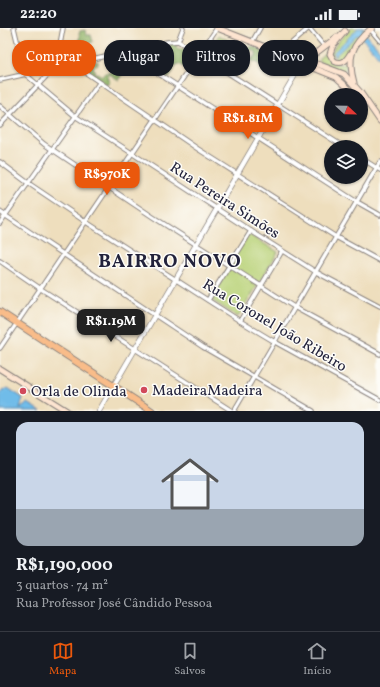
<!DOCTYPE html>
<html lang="pt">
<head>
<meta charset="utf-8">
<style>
	:root { --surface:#171b24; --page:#20242c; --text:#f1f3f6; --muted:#9ea1a6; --line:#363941; --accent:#ea580c }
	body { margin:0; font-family:Vollkorn,serif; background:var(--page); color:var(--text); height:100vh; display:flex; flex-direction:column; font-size:15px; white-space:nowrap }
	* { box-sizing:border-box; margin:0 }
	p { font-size:13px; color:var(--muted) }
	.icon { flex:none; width:22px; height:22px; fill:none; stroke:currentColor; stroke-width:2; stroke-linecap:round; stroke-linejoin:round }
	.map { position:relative; height:383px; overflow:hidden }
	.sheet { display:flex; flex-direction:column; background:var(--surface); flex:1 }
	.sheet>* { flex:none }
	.hud { position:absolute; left:12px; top:12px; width:356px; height:36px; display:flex; gap:8px }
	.needle { width:26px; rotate:112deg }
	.controls { position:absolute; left:324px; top:60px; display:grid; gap:8px }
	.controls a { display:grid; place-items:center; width:44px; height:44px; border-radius:50%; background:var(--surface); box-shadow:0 1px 3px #0004; font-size:20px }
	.price { position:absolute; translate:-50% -34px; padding:0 9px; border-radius:8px; background:var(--accent); color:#fff; font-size:13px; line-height:26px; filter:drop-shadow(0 1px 2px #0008) }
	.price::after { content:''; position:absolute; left:50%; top:24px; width:12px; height:9px; margin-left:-6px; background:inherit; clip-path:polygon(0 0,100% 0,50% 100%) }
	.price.selected { background:#222; color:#fff }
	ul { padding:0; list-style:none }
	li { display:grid; align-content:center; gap:8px; height:212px; padding:0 16px }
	li span { display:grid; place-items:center; height:124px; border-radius:12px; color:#555 }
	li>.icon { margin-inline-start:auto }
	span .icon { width:72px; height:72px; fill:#fffc; stroke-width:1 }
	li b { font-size:17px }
	.tag { padding:0 14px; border-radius:16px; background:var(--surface); box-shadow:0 1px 3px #0004; font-size:14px; line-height:36px }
	.tag.selected { background:var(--accent); color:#fff }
	.status { display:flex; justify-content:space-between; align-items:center; height:28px; padding:0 20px; background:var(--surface); direction:ltr }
	.status svg { height:11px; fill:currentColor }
	.dock { display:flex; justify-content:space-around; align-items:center; height:56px; border-top:1px solid var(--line); background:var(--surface); font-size:11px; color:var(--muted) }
	.dock a { display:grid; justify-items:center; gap:2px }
	.dock .selected { color:var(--accent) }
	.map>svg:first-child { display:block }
	.green { fill:#b8d176; stroke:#6d7a58 }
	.forest { fill:#92b367; stroke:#5a6a51 }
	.water { fill:#6fbce9; stroke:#486f92 }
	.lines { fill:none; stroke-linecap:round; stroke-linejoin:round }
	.minor-casing { stroke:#88807c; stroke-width:5.5 }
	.tertiary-casing { stroke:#88807c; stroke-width:6 }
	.secondary-casing { stroke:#88807c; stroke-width:7 }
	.primary-casing { stroke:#88807c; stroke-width:8 }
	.minor { stroke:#fff; stroke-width:3.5 }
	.tertiary { stroke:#fff; stroke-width:4.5 }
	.secondary { stroke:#fde4d0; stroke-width:5 }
	.primary { stroke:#f9bc89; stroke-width:6 }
	.poi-dot { fill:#d1495b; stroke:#fdfcf7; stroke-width:1.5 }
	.labels { text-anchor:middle; stroke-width:3; stroke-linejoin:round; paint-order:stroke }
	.street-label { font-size:15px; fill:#22223b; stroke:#fdfcf7 }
	.poi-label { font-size:15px; fill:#22223b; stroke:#fdfcf7; text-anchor:start }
	.district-label { font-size:19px; font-weight:bold; letter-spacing:1px; fill:#22223b; stroke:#fdfcf7 }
</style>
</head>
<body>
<div class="status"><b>22:20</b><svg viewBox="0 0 49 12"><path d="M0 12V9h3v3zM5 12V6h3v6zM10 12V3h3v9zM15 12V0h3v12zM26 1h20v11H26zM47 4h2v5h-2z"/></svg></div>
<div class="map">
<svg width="380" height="383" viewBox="0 0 380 383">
	<rect width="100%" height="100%" fill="#fdfcf7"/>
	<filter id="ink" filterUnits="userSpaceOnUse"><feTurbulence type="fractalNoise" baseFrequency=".025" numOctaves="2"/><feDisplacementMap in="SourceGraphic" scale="8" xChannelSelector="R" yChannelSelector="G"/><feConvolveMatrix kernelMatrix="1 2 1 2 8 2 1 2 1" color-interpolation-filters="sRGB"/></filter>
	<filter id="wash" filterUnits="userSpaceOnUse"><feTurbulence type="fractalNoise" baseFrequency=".012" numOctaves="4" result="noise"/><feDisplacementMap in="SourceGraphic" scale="16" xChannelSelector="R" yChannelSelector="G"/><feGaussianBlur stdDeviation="0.9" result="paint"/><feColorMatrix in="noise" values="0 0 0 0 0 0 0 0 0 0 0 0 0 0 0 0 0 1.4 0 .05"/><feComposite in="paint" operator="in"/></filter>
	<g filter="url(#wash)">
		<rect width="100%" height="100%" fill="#eedebd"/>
		<!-- green -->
		<g class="green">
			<polygon points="351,0 370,0 356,12 346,31 337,33 331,25 336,16"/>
			<polygon points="219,7 229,13 217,33 206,26"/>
			<polygon points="330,21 333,35 343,37 348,32 344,44 318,33 320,29"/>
			<polygon points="248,206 278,224 238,289 210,271"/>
		</g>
		<!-- forest -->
		<g class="forest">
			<polygon points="85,2 86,7 91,7 93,14 88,15 88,19 77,21 76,17 80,9 79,6 80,3"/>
			<polygon points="170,13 176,17 177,21 185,21 194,27 186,40 179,36 176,37 169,50 164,48 168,42 167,41 168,37 171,39 175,32 170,30 166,32 163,28 158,31 154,27 142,27 141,30 144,32 143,34 133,26 138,21 156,18 157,22 168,19"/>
			<polygon points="250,18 261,21 264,24 277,30 271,39 268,37 266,39 250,32 256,28 256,24 252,22 247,25 243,35 240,35 239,31 243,22 247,23"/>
			<polygon points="98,33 98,37 93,38 95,46 97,45 102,48 105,45 112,44 119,38 126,43 119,52 109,46 107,50 110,53 107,57 83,41 81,37"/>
		</g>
		<!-- water -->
		<g class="water">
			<polygon points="358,0 365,0 362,2 380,22 380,31 365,13 357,7 334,29 334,24"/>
			<polygon points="8,360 23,370 20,381 28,375 41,383 0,383 0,365"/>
		</g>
	</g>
	<g filter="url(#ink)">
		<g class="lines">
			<!-- minor casing -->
			<g class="minor-casing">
				<g id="minor">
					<polyline points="14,0 25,46 75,88 251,203 316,244 380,278"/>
					<polyline points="309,0 324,18"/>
					<polyline points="370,1 380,13"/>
					<polyline points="178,13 183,0"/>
					<polyline points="252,14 260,0"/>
					<polyline points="125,24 357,174 380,187"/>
					<polyline points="280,25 309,0"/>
					<polyline points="73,36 198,121 336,209 380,233"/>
					<polyline points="0,52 167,14 178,13 344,119"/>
					<polyline points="0,78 44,116 153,189 294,279 380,326"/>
					<polyline points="0,97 56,38 63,0"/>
					<polyline points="361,130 380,142"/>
					<polyline points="0,134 28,155 86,194 240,293 275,314 380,372"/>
					<polyline points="0,184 203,319 313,383"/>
					<polyline points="0,195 99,55"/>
					<polyline points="0,233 41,261 232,383"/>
					<polyline points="208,272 251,203"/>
					<polyline points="240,293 282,223"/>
					<polyline points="0,320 217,0"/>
					<polyline points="234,383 380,134"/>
				</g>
			</g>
			<!-- tertiary casing -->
			<g class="tertiary-casing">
				<polyline id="tertiary" points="99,383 302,35"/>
			</g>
			<!-- secondary casing -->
			<g class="secondary-casing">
				<g id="secondary">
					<polyline points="217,0 288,28 320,37 344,46 360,64 380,93"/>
					<path d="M345,3L333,17L330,26L334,33C342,37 346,33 350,26"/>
					<polyline points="294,32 336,49 356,67"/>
					<polyline points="304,34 337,9"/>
					<path d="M354,55C347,29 351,17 372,0"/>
					<polyline points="0,341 67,383"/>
				</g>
			</g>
			<!-- primary casing -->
			<g class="primary-casing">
				<polyline id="primary" points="0,284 152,383"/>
			</g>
			<!-- minor -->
			<use href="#minor" class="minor"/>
			<!-- tertiary -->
			<use href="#tertiary" class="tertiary"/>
			<!-- secondary -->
			<use href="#secondary" class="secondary"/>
			<!-- primary -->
			<use href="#primary" class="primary"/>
		</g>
	</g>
	<!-- markers -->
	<g class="poi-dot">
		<circle cx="144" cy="362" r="4"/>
		<circle cx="23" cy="363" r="4"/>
	</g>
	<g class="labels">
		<!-- street labels -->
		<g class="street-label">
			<text transform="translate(225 172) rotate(33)" y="5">Rua Pereira Simões</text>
			<text transform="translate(275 297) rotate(31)" y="5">Rua Coronel João Ribeiro</text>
		</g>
		<!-- poi labels -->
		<g class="poi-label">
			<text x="152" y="367">MadeiraMadeira</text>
			<text x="31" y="368">Orla de Olinda</text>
		</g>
		<!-- district labels -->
		<g class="district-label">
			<text x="170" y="239">BAIRRO NOVO</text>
		</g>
	</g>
</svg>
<div class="controls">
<a><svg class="needle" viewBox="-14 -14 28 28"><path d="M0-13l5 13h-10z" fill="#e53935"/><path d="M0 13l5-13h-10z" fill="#9ea1a6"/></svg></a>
<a><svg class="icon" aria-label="layers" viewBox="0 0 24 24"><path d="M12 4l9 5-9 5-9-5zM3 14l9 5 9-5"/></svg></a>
</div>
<b class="price" style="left:248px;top:112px">R$1.81M</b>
<b class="price" style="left:107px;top:168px">R$970K</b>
<b class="price selected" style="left:111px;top:315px">R$1.19M</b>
<div class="hud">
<a class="tag selected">Comprar</a>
<a class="tag">Alugar</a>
<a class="tag">Filtros</a>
<a class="tag">Novo</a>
</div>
</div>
<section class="sheet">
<ul>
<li><span style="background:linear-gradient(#c9d6e8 70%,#9aa5b1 0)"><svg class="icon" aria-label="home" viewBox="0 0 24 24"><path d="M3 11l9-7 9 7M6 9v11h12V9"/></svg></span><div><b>R$1,190,000</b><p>3 quartos · 74 m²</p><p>Rua Professor José Cândido Pessoa</p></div></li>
</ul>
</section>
<nav class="dock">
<a class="selected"><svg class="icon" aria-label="map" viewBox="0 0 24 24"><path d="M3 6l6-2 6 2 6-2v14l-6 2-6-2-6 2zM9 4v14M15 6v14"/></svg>Mapa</a>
<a><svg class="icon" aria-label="saved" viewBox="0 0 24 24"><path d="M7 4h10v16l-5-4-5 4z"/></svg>Salvos</a>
<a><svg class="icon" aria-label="home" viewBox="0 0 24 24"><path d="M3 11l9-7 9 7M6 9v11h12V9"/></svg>Início</a>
</nav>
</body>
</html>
